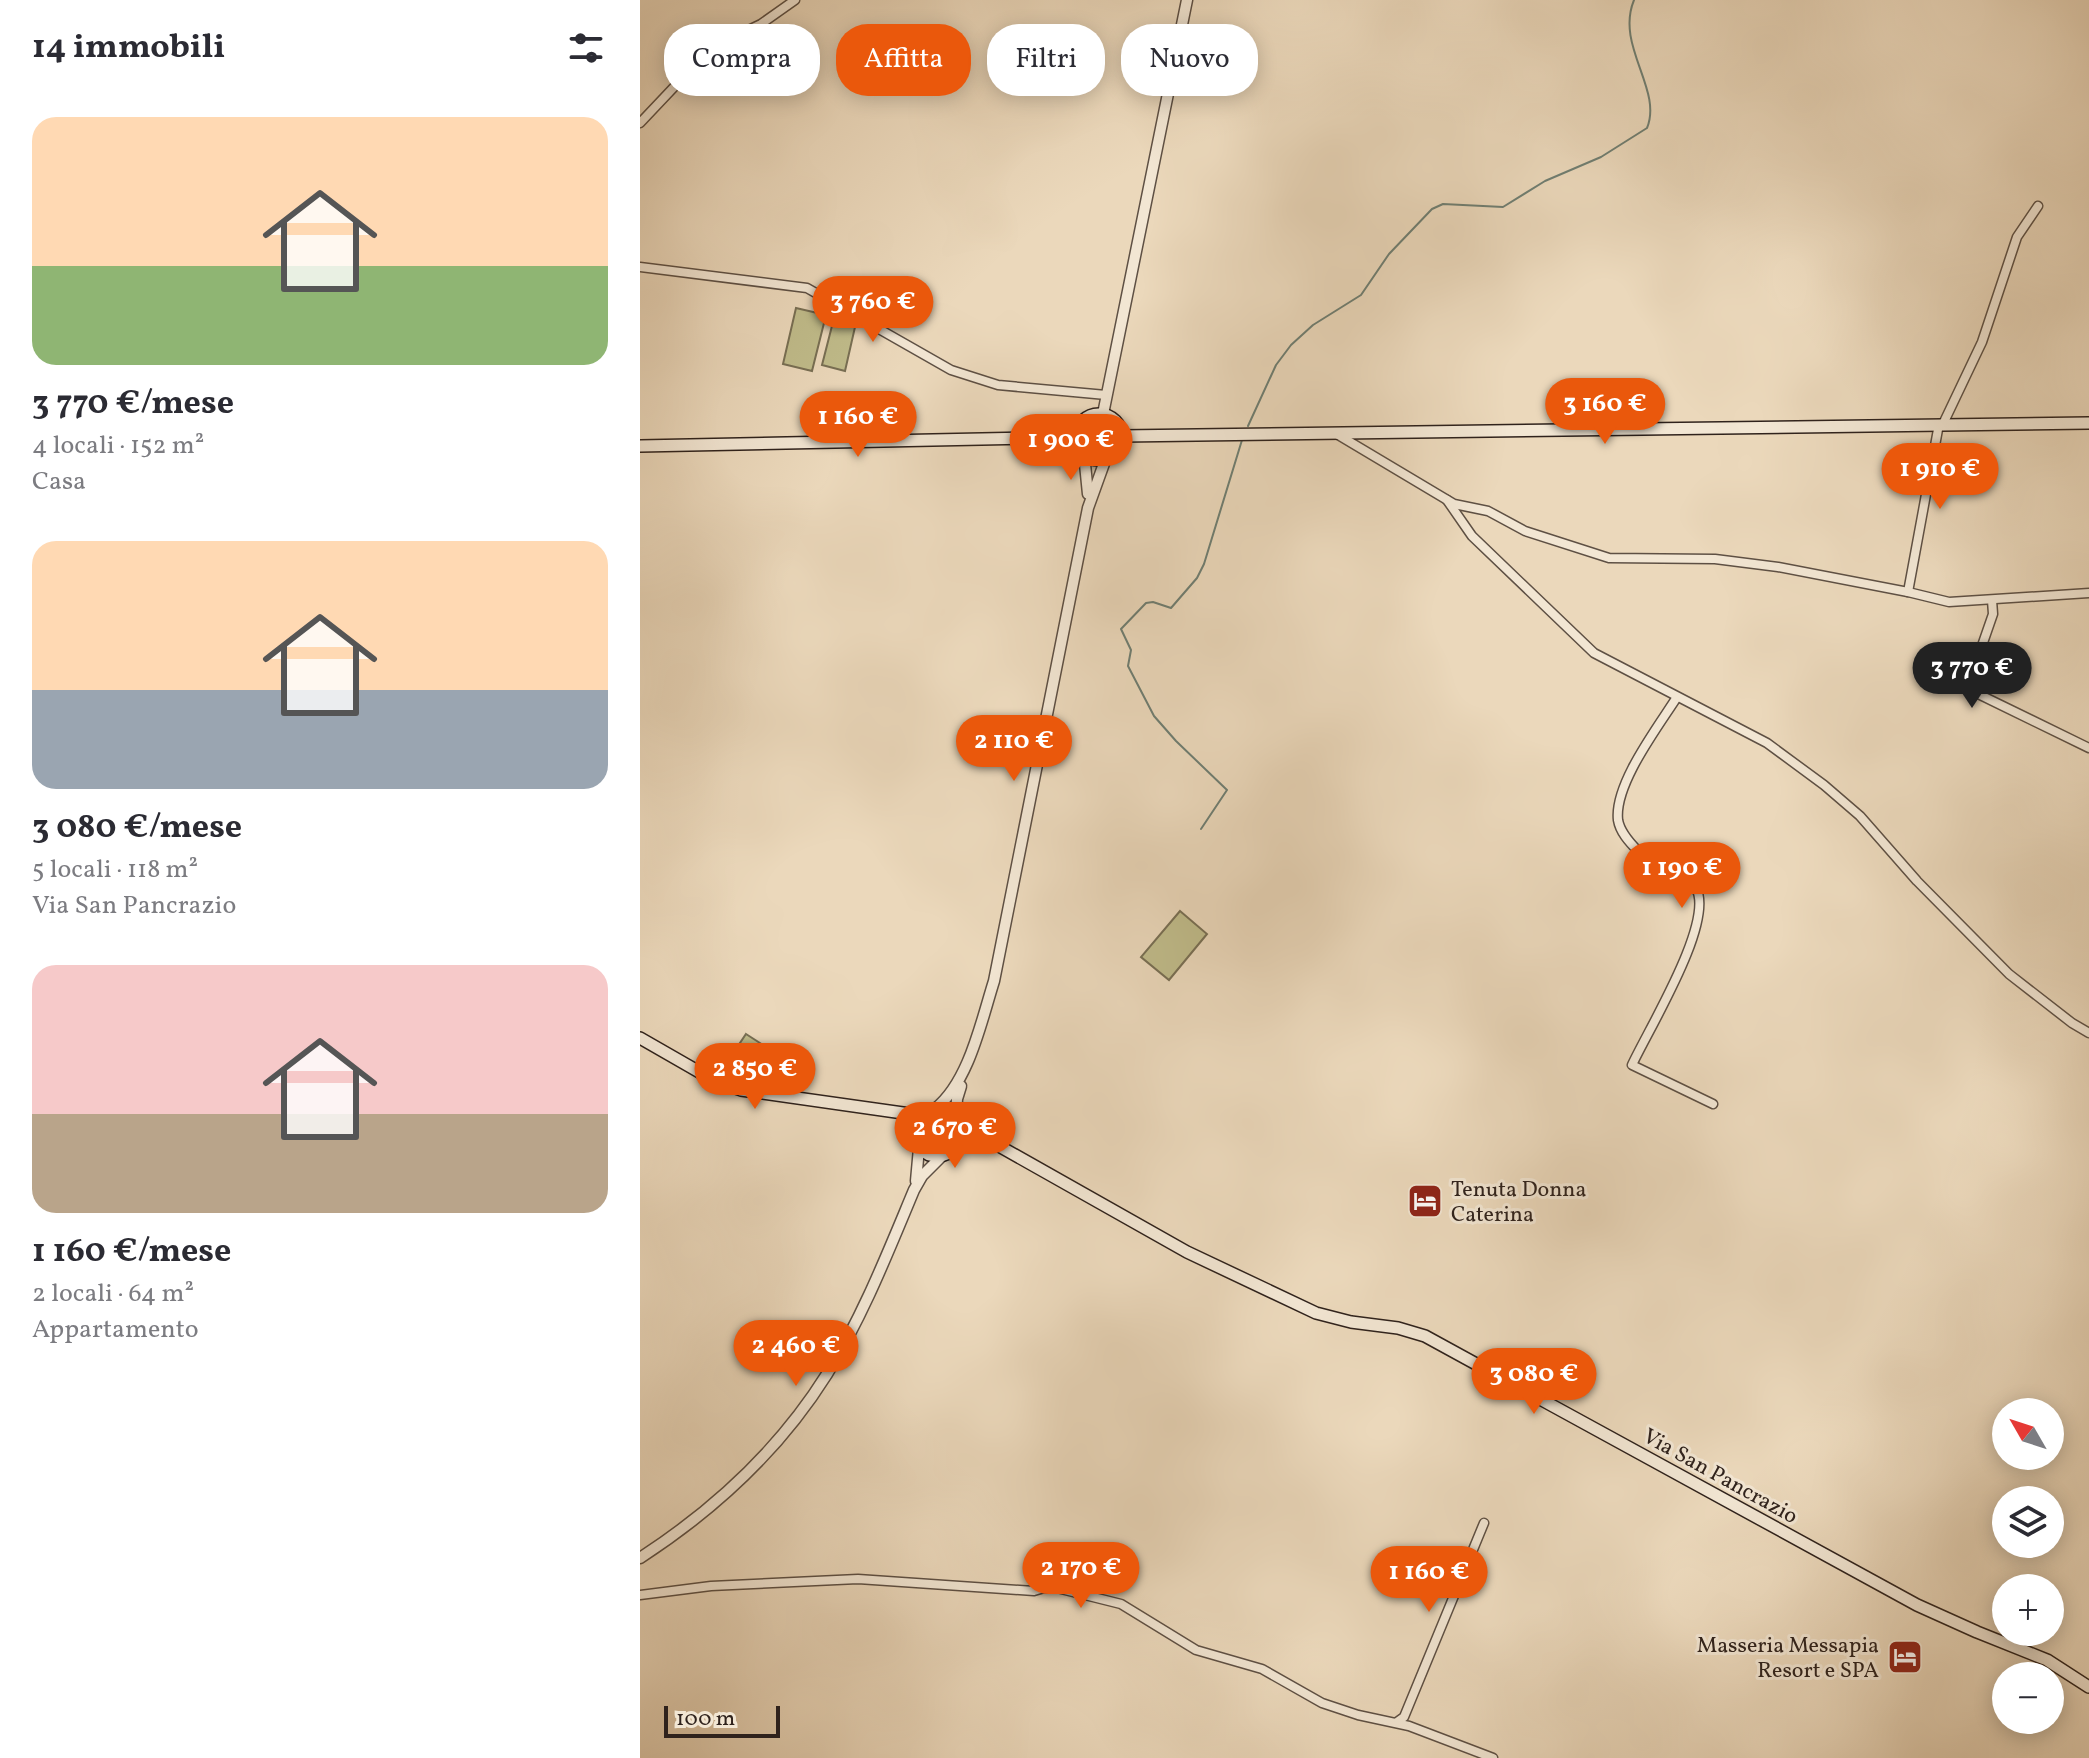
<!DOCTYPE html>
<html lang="it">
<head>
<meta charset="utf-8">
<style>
	:root { --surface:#fff; --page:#f2f2f3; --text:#2b2b33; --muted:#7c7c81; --accent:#ea580c }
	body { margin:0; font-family:Vollkorn,serif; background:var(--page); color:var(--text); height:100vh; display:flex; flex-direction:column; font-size:30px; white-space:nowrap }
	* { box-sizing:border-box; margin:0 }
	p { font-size:26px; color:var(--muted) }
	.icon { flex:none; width:44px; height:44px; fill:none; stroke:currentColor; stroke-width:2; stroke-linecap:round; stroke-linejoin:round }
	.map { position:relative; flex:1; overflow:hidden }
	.side { display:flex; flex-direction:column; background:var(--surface); width:640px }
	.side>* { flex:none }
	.top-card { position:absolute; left:24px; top:24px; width:760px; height:72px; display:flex; gap:16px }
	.needle { width:52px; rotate:309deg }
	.tools { position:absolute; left:1352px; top:1398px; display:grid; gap:16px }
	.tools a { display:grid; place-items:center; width:72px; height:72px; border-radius:50%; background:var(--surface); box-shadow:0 4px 20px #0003; font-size:40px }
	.scale { position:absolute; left:24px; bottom:20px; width:116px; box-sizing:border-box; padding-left:8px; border:4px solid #2f221c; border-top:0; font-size:22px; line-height:28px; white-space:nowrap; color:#2f221c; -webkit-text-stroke:6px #f2e6d3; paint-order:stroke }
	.price { position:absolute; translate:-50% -68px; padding:0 18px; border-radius:28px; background:var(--accent); color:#fff; font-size:26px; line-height:52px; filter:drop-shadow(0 2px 4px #0008) }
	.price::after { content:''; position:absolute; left:50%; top:48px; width:24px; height:18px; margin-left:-12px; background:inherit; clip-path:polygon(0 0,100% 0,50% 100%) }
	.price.active { background:#222; color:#fff }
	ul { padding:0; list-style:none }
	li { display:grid; align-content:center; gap:16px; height:424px; padding:0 32px }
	li span { display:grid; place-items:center; height:248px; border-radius:24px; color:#555 }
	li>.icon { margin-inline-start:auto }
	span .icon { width:144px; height:144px; fill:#fffc; stroke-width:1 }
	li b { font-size:34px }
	h2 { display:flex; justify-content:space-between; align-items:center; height:96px; padding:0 32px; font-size:34px }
	.chip { padding:0 28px; border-radius:32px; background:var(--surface); box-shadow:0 4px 20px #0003; font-size:28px; line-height:72px }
	.chip.active { background:var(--accent); color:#fff }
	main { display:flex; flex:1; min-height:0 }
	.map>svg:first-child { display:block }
	.garden { fill:#c0bc8b; stroke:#786f54; stroke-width:2 }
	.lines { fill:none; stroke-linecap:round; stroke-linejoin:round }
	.stream { stroke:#6f7e72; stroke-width:2 }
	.minor-casing { stroke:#5e5044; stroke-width:11 }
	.tertiary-casing { stroke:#5e5044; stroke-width:13 }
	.secondary-casing { stroke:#2f221c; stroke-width:14 }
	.minor { stroke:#f2e6d3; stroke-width:8 }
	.tertiary { stroke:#f2e6d3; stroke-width:10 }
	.secondary { stroke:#f2e6d3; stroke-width:11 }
	.labels { text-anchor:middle; stroke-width:6; stroke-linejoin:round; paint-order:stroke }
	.poi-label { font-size:22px; fill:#2f221c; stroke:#f2e6d3; text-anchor:start }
	.street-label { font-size:22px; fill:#2f221c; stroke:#f2e6d3 }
</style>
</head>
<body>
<main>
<section class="side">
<h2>14 immobili<svg class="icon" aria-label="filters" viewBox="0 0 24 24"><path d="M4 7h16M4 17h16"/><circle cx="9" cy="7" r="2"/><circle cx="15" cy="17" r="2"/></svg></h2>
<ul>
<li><span style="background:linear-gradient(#ffd9b3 60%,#8fb573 0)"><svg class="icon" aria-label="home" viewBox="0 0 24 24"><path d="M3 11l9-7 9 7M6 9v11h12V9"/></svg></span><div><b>3 770 €/mese</b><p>4 locali · 152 m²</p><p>Casa</p></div></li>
<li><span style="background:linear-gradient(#ffd9b3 60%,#9aa5b1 0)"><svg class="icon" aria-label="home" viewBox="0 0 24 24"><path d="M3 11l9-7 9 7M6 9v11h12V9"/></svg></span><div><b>3 080 €/mese</b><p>5 locali · 118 m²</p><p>Via San Pancrazio</p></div></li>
<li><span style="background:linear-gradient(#f6c9c9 60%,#b9a48a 0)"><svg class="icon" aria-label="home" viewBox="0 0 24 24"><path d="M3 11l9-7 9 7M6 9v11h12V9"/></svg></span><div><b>1 160 €/mese</b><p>2 locali · 64 m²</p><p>Appartamento</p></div></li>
</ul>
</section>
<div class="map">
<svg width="1449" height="1758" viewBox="0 0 1449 1758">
	<rect width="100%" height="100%" fill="#ebd8bb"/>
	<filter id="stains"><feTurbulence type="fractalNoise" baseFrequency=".0025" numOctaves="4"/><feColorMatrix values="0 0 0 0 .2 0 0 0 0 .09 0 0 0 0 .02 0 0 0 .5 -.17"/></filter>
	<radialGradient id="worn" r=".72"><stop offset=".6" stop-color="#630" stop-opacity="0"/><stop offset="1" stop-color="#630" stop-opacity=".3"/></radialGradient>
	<!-- garden -->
	<g class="garden">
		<polygon points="156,308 186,315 172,371 143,364"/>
		<polygon points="193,322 215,327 205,371 182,365"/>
		<polygon points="540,911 567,934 529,980 501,957"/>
		<polygon points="106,1034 123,1045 101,1078 84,1067"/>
	</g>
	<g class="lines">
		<!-- stream -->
		<g class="stream">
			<path d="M608,426L636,365L651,345L673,325L721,295L749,254L792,209L803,204L863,207L905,181L961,157L1007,128C1023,89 975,46 994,0"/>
			<polyline points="561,829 587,790 536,741 514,716 488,666 491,650 481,629 506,603 513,602 531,608 557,578 564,564 602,440"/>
		</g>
		<!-- minor casing -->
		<g class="minor-casing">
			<g id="minor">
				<polyline points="0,123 71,48 121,24 155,0"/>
				<polyline points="0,267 167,288 311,370 358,385 466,395"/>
				<polyline points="1303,424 1342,342 1377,237 1398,206"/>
				<polyline points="695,433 814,504 848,511 885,531 969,558 1075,559 1138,567 1268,592 1309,602 1449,593"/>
				<polyline points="807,500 832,536 954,653 1127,743 1184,785 1220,816 1277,881 1369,974 1432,1023 1449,1033"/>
				<polyline points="1268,592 1299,424"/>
				<polyline points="1352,600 1353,614 1328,686 1330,690 1449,748"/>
				<path d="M1037,697C1018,727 974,784 978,820C980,832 989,842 998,851C1015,866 1037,875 1056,888C1075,922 1008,1030 992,1065L1073,1104"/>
				<polyline points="0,1595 71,1586 218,1579 394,1591 404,1588 417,1588 481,1604 556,1650 622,1669 682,1703 718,1715 769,1726 853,1758"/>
				<polyline points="757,1722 764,1717 844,1523"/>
			</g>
		</g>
		<!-- tertiary casing -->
		<g class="tertiary-casing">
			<g id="tertiary">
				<polyline points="463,414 547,0"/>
				<polyline points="441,451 445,464 448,494"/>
				<path d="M295,1109C329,1082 341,1022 354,981L448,508L466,458"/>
				<polyline points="316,1117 317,1099 321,1086"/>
				<polyline points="276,1181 279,1148"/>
				<path d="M0,1558C74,1510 140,1449 187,1374C223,1316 248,1252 274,1190L282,1176L301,1157"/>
			</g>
		</g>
		<!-- secondary casing -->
		<g class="secondary-casing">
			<g id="secondary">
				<circle cx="459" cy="437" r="23"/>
				<polyline points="482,436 1449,423"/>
				<polyline points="0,446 436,437"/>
				<path d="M0,1038L75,1081L101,1090L270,1114C281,1113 292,1107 303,1109C334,1116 324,1163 289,1155C270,1144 269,1123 287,1111"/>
				<polyline points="320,1124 547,1252 676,1313 711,1322 758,1328 785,1336 1277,1605 1337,1632 1407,1660 1449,1687"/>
			</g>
		</g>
		<!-- minor -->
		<use href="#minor" class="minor"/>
		<!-- tertiary -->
		<use href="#tertiary" class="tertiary"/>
		<!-- secondary -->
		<use href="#secondary" class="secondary"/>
	</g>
	<!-- icons -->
	<defs>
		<g id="hotel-square" transform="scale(1.8)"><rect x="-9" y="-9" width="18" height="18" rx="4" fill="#8f2418" stroke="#f2e6d3"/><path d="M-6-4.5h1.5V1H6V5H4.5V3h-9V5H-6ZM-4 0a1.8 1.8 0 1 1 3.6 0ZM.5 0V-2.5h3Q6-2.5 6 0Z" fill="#fff"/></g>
	</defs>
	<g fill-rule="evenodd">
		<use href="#hotel-square" x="785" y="1201"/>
		<use href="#hotel-square" x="1265" y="1657"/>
	</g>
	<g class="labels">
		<!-- poi labels -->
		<g class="poi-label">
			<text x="811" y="1196">Tenuta Donna<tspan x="811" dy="25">Caterina</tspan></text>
			<text x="1239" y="1652" text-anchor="end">Masseria Messapia<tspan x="1239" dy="25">Resort e SPA</tspan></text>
		</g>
		<!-- street labels -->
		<g class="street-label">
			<text transform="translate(1081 1475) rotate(29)" y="8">Via San Pancrazio</text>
		</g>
	</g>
	<rect width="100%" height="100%" filter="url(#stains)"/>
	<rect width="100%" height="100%" fill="url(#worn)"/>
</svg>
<div class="tools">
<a><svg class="needle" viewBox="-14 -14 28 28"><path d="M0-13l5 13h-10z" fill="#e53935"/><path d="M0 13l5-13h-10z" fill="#7c7c81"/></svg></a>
<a><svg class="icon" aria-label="layers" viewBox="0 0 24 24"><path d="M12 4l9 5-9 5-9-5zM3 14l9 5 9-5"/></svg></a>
<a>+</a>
<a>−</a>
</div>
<div class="scale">100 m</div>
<b class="price" style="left:233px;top:344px">3 760 €</b>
<b class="price" style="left:965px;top:446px">3 160 €</b>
<b class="price" style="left:218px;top:459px">1 160 €</b>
<b class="price" style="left:431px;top:482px">1 900 €</b>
<b class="price" style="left:1300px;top:511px">1 910 €</b>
<b class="price active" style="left:1332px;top:710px">3 770 €</b>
<b class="price" style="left:374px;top:783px">2 110 €</b>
<b class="price" style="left:1042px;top:910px">1 190 €</b>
<b class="price" style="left:115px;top:1111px">2 850 €</b>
<b class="price" style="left:315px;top:1170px">2 670 €</b>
<b class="price" style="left:156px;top:1388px">2 460 €</b>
<b class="price" style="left:894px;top:1416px">3 080 €</b>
<b class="price" style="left:441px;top:1610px">2 170 €</b>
<b class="price" style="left:789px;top:1614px">1 160 €</b>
<div class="top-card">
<a class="chip">Compra</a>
<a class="chip active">Affitta</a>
<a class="chip">Filtri</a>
<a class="chip">Nuovo</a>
</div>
</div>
</main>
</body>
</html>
